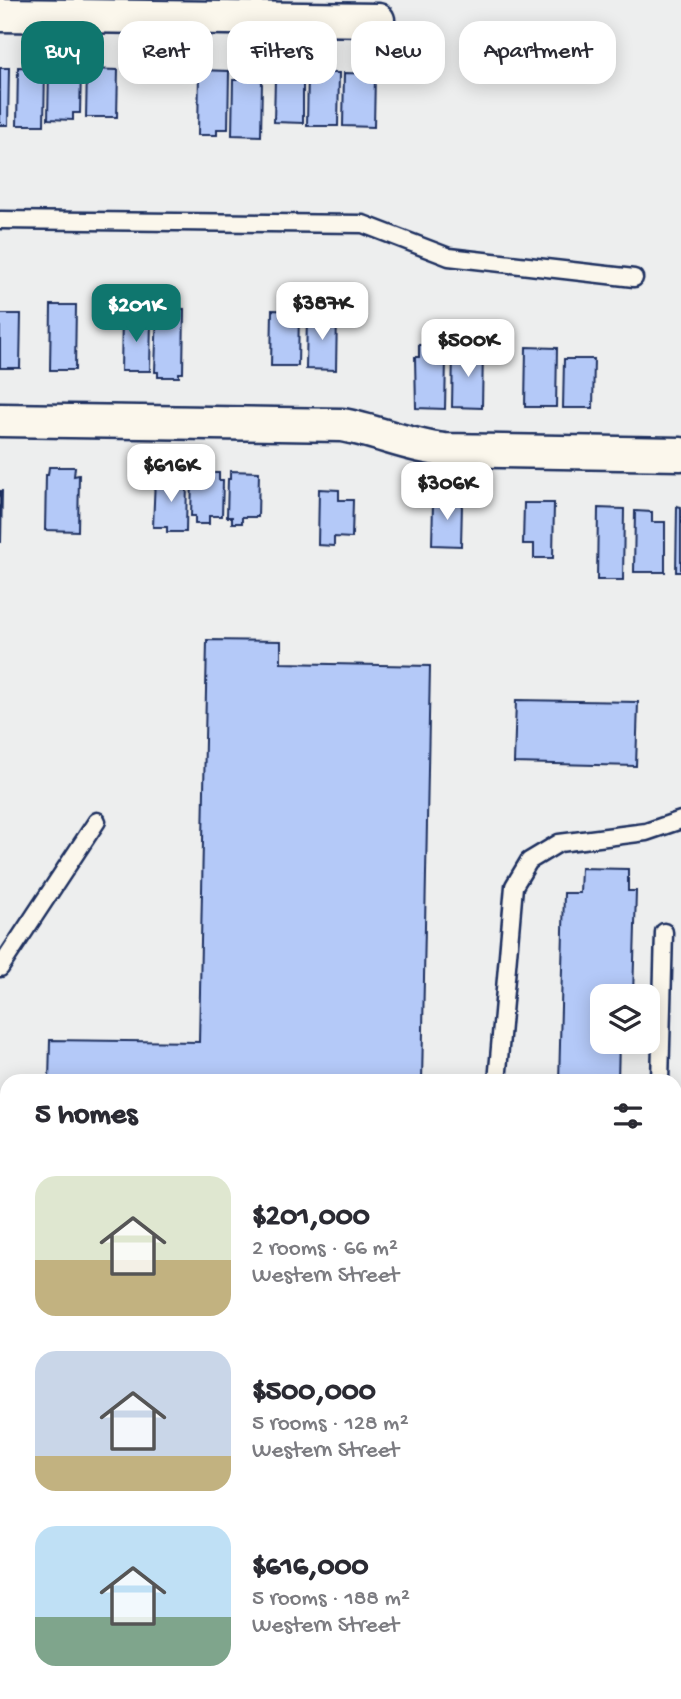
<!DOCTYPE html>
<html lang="en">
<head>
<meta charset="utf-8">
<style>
	:root { --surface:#fff; --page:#f2f2f3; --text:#2b2b33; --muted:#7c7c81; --accent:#0f766e }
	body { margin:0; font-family:"Gochi Hand",sans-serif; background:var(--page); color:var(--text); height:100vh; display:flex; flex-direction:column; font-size:26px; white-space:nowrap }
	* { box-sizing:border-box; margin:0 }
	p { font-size:23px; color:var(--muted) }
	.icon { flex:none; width:38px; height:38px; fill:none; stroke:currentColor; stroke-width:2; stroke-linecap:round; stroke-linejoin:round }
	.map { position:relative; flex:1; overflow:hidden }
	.panel { position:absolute; left:0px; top:1074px; width:682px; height:625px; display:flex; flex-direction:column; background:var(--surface); border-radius:21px 21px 0 0; box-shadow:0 4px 18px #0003 }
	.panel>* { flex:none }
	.hud { position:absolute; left:21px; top:21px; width:640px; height:63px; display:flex; gap:14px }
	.controls { position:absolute; left:590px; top:984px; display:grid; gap:14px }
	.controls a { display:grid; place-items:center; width:70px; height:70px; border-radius:14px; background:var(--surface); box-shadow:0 4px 18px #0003; font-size:35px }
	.price { position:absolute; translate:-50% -60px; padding:0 16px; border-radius:14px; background:#fff; color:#222; font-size:23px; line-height:46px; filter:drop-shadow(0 2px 4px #0008) }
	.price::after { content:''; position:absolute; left:50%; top:42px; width:21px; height:16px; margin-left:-10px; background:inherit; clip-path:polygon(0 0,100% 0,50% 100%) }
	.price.on { background:var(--accent); color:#fff }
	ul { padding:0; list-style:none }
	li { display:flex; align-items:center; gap:21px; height:175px; padding:0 35px }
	li span { display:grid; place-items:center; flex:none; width:196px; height:140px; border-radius:21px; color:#555 }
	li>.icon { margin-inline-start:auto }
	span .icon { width:84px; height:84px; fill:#fffc; stroke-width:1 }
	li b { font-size:30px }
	h2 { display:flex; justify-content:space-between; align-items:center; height:84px; padding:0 35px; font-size:30px }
	.pill { padding:0 24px; border-radius:21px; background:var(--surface); box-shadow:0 4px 18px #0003; font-size:24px; line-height:63px }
	.pill.on { background:var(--accent); color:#fff }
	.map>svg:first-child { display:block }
	.building { fill:#b4c9f8; stroke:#1b2f5e; stroke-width:2 }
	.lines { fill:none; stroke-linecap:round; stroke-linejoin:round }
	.lane-casing { stroke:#1b2f5e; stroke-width:21 }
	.street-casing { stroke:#1b2f5e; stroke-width:37 }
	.lane { stroke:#fbf7ec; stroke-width:16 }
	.street { stroke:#fbf7ec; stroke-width:32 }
</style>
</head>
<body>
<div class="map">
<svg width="681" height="1699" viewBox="0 0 681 1699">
	<rect width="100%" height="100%" fill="#edeeee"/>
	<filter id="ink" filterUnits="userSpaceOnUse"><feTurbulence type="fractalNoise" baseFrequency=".0143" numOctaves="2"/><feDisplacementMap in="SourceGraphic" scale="14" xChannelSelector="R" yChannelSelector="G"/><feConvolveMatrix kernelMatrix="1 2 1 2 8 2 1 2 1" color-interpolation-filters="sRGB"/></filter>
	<g filter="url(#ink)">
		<!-- building -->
		<g class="building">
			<polygon points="18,67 45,68 44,125 17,125"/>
			<polygon points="0,68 9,68 8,125 0,125"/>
			<polygon points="87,69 118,70 117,117 86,117"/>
			<polygon points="49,70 81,70 80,113 73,113 73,120 48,119"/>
			<polygon points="199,70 229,71 228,129 217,129 217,135 198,135"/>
			<polygon points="279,72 299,72 299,78 303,78 303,123 274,122 275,78 279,78"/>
			<polygon points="308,73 339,73 338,126 307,126"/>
			<polygon points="344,73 375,74 374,127 343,126"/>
			<polygon points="237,74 259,74 259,80 262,81 261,136 232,135 233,80 237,80"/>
			<polygon points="51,305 76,305 75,370 50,370"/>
			<polygon points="157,308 184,309 183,373 179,373 179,377 158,377 158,372 155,372"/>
			<polygon points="272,310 299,311 298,366 271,366"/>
			<polygon points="0,314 21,314 20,368 0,368"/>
			<polygon points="307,314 337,314 336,370 306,369"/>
			<polygon points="122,316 151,317 150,371 121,371"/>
			<polygon points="419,345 443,345 443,358 446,358 445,409 416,408 415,357 419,357"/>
			<polygon points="526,347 557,348 556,407 525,407"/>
			<polygon points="453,350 483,350 482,408 452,407"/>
			<polygon points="564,359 594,359 593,408 563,408"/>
			<polygon points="49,467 75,467 74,476 79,475 78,531 45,530 46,475 48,475"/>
			<polygon points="230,471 259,472 258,517 242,517 242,523 232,523 232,517 227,517 228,479 230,479"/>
			<polygon points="196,473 219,473 219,480 223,480 222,516 209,516 209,524 195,524 195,516 191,516 192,480 196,480"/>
			<polygon points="155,478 187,478 186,532 167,532 167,527 153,527"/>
			<polygon points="319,489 339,490 339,500 353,500 352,538 334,537 334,546 318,545"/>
			<polygon points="0,491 2,491 1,542 0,542"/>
			<polygon points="442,494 456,494 456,504 462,504 461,546 432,545 433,503 442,504"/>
			<polygon points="524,503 554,503 553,558 534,558 534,544 523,544"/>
			<polygon points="677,506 681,507 681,572 676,572"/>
			<polygon points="598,508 624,509 623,580 597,580"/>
			<polygon points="635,511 652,512 652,522 665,522 665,572 634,572"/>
			<polygon points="207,640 281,641 281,663 430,666 422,1082 49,1082 50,1040 199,1042"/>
			<polygon points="516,700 638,702 636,766 514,763"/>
			<polygon points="581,868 628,869 628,891 636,891 633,996 602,996 602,1041 619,1041 618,1082 559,1082 564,893 580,893"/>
		</g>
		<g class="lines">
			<!-- lane casing -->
			<g class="lane-casing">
				<g id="lane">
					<polyline points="0,220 363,224 449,257 634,278"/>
					<polyline points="0,968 97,821"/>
					<polyline points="497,1082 514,886 529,861 559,843 646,832 681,820"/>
					<polyline points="660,1082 664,932"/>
					<polyline points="0,1321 7,1321"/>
					<polyline points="0,1462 7,1463"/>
					<polyline points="0,1661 7,1661"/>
					<polyline points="135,1692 157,1699"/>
					<polyline points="532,1699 533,1692"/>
					<polyline points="655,1699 656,1692"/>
				</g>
			</g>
			<!-- street casing -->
			<g class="street-casing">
				<g id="street">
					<polyline points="0,15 378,20"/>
					<path d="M0,420L342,425C377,431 408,446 444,450L681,454"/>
					<polyline points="0,1246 7,1246"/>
					<polyline points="676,1257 681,1257"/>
				</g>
			</g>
			<!-- lane -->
			<use href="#lane" class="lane"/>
			<!-- street -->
			<use href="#street" class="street"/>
		</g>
	</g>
</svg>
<div class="controls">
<a><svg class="icon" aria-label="layers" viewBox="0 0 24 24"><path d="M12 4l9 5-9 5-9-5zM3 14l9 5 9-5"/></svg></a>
</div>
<b class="price" style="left:322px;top:342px">$387K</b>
<b class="price on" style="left:136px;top:344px">$201K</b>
<b class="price" style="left:468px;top:379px">$500K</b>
<b class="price" style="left:171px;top:504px">$616K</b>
<b class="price" style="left:447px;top:522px">$306K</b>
<div class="hud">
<a class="pill on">Buy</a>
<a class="pill">Rent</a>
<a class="pill">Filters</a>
<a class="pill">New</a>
<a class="pill">Apartment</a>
</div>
<section class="panel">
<h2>5 homes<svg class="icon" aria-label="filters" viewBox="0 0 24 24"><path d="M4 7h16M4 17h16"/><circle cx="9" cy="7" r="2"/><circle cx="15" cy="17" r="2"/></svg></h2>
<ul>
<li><span style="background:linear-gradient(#dfe7d0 60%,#c2b280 0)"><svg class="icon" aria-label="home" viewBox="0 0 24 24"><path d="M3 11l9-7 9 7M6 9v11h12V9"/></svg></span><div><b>$201,000</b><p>2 rooms · 66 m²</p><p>Western Street</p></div></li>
<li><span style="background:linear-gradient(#c9d6e8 75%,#c2b280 0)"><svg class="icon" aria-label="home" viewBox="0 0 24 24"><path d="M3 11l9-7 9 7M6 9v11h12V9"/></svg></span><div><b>$500,000</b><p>5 rooms · 128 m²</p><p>Western Street</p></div></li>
<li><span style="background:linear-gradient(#bfe0f5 65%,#7fa58c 0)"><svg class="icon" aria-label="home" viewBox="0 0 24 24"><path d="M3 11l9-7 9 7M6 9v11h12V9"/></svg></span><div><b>$616,000</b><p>5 rooms · 188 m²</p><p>Western Street</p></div></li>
</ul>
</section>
</div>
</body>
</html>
